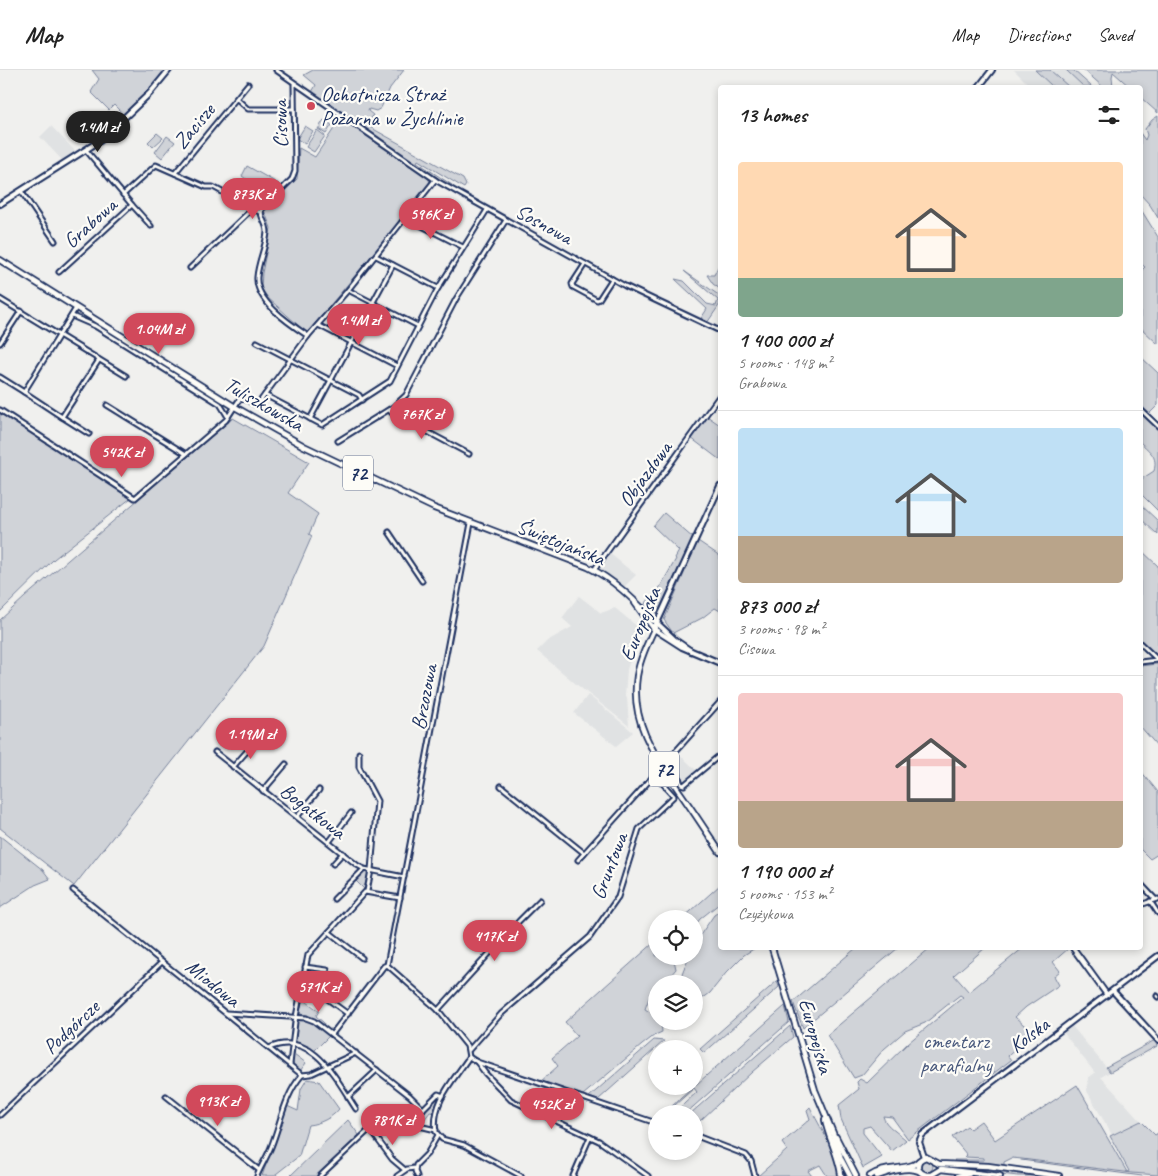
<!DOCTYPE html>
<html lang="en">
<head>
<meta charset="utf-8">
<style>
	:root { --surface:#fff; --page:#f2f2f2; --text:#222; --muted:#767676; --line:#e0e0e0; --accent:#d1495b }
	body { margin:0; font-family:Caveat,sans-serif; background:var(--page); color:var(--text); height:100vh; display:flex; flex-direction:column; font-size:19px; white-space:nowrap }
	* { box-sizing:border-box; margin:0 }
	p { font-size:16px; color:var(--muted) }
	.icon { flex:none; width:28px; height:28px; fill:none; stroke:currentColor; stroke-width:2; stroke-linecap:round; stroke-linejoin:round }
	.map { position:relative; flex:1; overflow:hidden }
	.side { position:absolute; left:718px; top:15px; width:425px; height:865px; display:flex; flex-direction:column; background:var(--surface); border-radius:5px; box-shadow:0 2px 8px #0003 }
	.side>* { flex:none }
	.tools { position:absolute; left:648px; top:840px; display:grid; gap:10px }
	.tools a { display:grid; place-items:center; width:55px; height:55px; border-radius:50%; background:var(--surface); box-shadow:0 2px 8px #0003; font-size:25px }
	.price { position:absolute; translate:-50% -42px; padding:0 11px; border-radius:18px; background:var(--accent); color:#fff; font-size:16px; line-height:32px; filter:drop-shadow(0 1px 2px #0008) }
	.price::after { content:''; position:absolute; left:50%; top:30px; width:15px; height:11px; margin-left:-8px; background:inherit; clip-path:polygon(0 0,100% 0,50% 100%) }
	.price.active { background:#222; color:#fff }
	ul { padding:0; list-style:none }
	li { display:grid; align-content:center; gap:10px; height:265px; padding:0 20px }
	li+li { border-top:1px solid var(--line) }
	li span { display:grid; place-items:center; height:155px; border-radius:5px; color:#555 }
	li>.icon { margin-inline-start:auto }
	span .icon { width:90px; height:90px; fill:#fffc; stroke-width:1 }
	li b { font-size:21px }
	h2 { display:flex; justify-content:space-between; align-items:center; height:60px; padding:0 20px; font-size:21px }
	header { display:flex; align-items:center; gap:30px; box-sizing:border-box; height:70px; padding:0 25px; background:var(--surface); border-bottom:1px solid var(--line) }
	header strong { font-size:24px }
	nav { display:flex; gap:28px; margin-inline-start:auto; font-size:18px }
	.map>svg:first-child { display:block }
	.built { fill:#e0e2e3 }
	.green { fill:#d0d3d8; stroke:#76819b }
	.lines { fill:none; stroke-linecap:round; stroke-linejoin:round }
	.stream { stroke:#6f7b97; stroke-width:1 }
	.street-casing { stroke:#1b2f5e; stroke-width:7 }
	.secondary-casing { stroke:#1b2f5e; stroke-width:8 }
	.primary-casing { stroke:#1b2f5e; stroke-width:8 }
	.street { stroke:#fdfcf7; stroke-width:3 }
	.secondary { stroke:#fdfcf7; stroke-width:4 }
	.primary { stroke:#fdfcf7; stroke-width:4.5 }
	.poi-dot { fill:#d1495b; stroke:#fdfcf7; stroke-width:2 }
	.labels { text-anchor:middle; stroke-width:4.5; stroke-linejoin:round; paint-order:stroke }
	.shield { fill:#fdfcf7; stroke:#5f6c8c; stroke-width:1 }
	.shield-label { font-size:20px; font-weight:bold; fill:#1b2f5e }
	.poi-label { font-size:21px; fill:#1b2f5e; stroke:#fdfcf7; text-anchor:start }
	.street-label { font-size:21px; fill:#1b2f5e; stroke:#fdfcf7 }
	.park-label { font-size:21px; fill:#48587c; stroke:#fdfcf7 }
</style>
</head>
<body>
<header>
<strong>Map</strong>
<nav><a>Map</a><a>Directions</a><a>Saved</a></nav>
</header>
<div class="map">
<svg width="1158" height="1106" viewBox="0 0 1158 1106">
	<rect width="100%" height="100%" fill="#f0f0ee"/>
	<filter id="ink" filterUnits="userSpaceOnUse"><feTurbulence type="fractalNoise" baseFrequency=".02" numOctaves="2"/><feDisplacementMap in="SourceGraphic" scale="10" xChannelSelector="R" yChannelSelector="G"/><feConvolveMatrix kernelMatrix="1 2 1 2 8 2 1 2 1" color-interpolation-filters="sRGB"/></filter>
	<g filter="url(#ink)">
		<!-- built -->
		<g class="built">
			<polygon points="1014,0 1035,0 1053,17 1031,17"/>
			<polygon points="1050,0 1066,0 1084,17 1069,17"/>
			<polygon points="51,56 75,81 75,84 63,91 40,67"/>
			<polygon points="608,482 636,505 624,517 597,497"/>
			<polygon points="579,526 601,543 615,538 639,558 627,600 626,613 625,625 627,627 629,656 576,614 537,581 547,571 572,557 562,548"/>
			<polygon points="588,625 633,662 616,676 574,643"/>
			<polygon points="677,682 698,702 686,711 684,711 675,690"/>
			<polygon points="1072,956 1110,1002 1101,1007 1141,1051 1112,1065 1087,1021 1088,1008 1095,1003 1063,962"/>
		</g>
		<!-- green -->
		<g class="green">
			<polygon points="92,0 164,0 154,15 123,44 114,35 109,40 91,22 99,9"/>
			<polygon points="313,0 404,0 390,18 381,38 376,41 369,39 368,41 373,45 368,56 463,109 466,115 464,118 418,90 417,92 452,115 451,118 312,22 316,15 304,5"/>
			<polygon points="1035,0 1050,0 1069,17 1053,17"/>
			<polygon points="1066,0 1073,0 1092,17 1084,17"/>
			<polygon points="1084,0 1158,0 1158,43 1140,27 1140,18 1130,17 1113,2 1112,7 1113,17 1103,17"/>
			<polygon points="1158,46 1158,148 1150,135 1140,124 1140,63 1145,70 1147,65 1145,59 1152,50"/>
			<polygon points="341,48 428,108 430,112 430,116 307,263 268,228 261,218 262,203 271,158 264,140 297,109 299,78 315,87"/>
			<polygon points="324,50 332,55 326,64 318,59"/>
			<polygon points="305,56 313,61 305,74 297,69"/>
			<polygon points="317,60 325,66 314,82 306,77"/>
			<polygon points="157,63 163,68 153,77 148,72"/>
			<polygon points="167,66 175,72 162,88 155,82"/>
			<polygon points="247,96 279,114 277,118 253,114 242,106"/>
			<polygon points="1140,138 1158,167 1158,274 1140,257 1140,202 1145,197 1140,193"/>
			<polygon points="720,193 720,219 713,214 707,205 714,205"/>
			<polygon points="684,201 720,226 720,234 707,253 700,250 707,239 675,209 684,211 707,234 716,236 718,230"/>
			<polygon points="1140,286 1158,303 1158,335 1148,345 1140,337"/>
			<path d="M1140,340L1158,358V441L1140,423V410L1154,401C1158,386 1150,382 1140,372Z"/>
			<polygon points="0,342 131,428 54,489 0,542"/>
			<polygon points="707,346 720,355 720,390 691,368"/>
			<polygon points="233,348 309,392 288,423 318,444 309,464 312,466 264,576 74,816 0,758 0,550 25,527"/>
			<polygon points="1140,434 1158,451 1158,465 1140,448"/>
			<polygon points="664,443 693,468 658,542 653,543 644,535 660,517 676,489 675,488 679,481 653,456"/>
			<polygon points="698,471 720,486 720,541 715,538 702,548 673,563 664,550"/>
			<polygon points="1140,479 1158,496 1158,586 1140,570"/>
			<polygon points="1157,594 1158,594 1158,677 1140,656 1140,596"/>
			<polygon points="1140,700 1158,722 1158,784 1150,789 1140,779"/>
			<polygon points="0,766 43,800 50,809 35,815 0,838"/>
			<polygon points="365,800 367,801 368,803 364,819 355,810"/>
			<polygon points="720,815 720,833 700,849 694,857 694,849 682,849"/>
			<polygon points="720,841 720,878 755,878 744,885 726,903 710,923 694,935 694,914 675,914 681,906 689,886 694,886 694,874 714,845"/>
			<polygon points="656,871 656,886 675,886 674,890 676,899 663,914 656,914 656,921 649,928 645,939 656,946 656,951 661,951 662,962 655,965 642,975 583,1025 540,1012 558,996 552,988 577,966 565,952"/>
			<polygon points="856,878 898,878 803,958 793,932"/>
			<path d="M930,878H985L954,905L969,922L1023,878H1069L1053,892L1060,901L1054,906L1059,915L1026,937L1015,947L1033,963L1008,986L1011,990L908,1069L892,1047L883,1046C885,1056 899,1063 906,1070L892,1081L870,1056L863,1058V1063L882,1087L863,1098L841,1049L839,1035L859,1019L857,1012L860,1009L867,1013L908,973L963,927L960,925L956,928L925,953L905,961L884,979L862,1005L854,1008L827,965Z"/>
			<polygon points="777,911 779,917 704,983 700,979"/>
			<polygon points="305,921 303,929 319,941 316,946 324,953 323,955 320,953 323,956 314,949 308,947 308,945 300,944 303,922"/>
			<polygon points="785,936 789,952 685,1044 673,1044 697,1022 694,1018 665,1044 663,1044"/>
			<polygon points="300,950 312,951 330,965 314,981 304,975 294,972 296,952"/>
			<polygon points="790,956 793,967 752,1002 701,1050 694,1054 694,1044 690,1044"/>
			<polygon points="654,970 664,971 598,1030 589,1027"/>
			<polygon points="1155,970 1157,976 1110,1002 1106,997"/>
			<polygon points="296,976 300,978 294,978 294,984 306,993 300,1001 291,994 293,978"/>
			<path d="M307,1009L319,1011L339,1039C332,1048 319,1054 308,1055L299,1086L276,1104L277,1106H262L287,1036L298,1041L301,1019Z"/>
			<polygon points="1077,1015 1127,1102 1129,1101 1110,1066 1141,1051 1155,1065 1158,1063 1158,1105 1132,1103 1022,1089 1012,1088 1004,1092 1004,1096 956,1092 954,1090 984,1090 984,1088 965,1087 967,1085 952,1067 967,1056 970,1059 981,1051 995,1070"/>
			<polygon points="438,1026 440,1028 435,1043 430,1042 421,1054 418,1053 423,1041"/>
			<path d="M810,1037C819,1056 839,1085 838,1106H827L820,1095L808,1101L812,1106H758L787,1080L782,1073L810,1049L807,1040Z"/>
			<polygon points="348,1050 359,1065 316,1106 290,1106"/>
			<circle cx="927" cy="1096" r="6"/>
			<polygon points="947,1096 1046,1106 1018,1106 947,1098"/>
		</g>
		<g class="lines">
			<!-- stream -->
			<g class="stream">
				<polyline points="1021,1090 1142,1106"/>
				<polyline points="1012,1104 1013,1102"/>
			</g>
			<!-- street casing -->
			<g class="street-casing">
				<g id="street">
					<polyline points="276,0 437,111 625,216 720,261"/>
					<path d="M294,14L295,101L292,109L261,140C260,148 267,153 267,162C266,177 258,192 257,207C255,231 290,254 308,266"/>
					<polyline points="237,29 248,39 294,39"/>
					<polyline points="175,103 248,14"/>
					<polyline points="21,121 55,171"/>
					<polyline points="123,125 156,95 206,117 213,117 261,143"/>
					<polyline points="132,135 151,156"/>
					<polyline points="406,148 463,177"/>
					<polyline points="376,186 438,218"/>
					<polyline points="585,194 572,214 573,217 597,230 599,229 612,209"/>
					<polyline points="190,198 253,138"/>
					<polyline points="59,202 132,135 86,80"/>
					<polyline points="348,220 418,256"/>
					<polyline points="0,229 126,306"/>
					<polyline points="72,246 95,256 220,334 228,347"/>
					<polyline points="318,255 397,296"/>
					<polyline points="257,272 359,325 362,330"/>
					<polyline points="0,273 21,241"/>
					<polyline points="0,307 24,322 76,238"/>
					<polyline points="24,322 62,347"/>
					<polyline points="265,325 322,355 390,311 437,220 487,140"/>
					<polyline points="107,335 186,384"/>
					<polyline points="1140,339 1158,356"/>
					<polyline points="0,340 135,428 226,350 239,330 245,329 254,334 261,330 308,266 348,220 435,110"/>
					<polyline points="389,340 392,343 469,384"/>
					<polyline points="310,349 393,195"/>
					<polyline points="89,364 62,347 99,290"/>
					<polyline points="338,371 393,337 406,325 456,229 506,150"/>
					<polyline points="389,462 422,511"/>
					<polyline points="594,500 720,325"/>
					<polyline points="1140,573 1158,590"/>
					<polyline points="1140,592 1157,590"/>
					<polyline points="215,682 357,795 364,799 404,807"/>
					<polyline points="359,683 359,697 377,731 371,800 367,821"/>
					<polyline points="669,689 677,701 681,714 684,715 720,685"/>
					<polyline points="233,697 255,672"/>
					<polyline points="501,716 584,783"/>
					<polyline points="263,721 286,694"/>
					<polyline points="297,747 319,720"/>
					<polyline points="329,772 351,743"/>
					<polyline points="578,790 720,632"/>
					<polyline points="333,794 343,783"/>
					<polyline points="1140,813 1155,829"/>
					<path d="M73,820L302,1005C284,1026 281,1052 271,1077C267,1087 261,1096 257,1106"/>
					<polyline points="334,829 364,799"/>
					<polyline points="1150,831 1158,843"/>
					<polyline points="1140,835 1158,829"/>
					<polyline points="329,862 362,888"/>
					<polyline points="476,867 492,881"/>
					<polyline points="387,895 471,453"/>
					<polyline points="387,895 438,940 467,976 469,987"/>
					<polyline points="305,897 327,900"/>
					<polyline points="301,918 322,925 348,944"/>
					<polyline points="1157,926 1158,927"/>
					<polyline points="438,940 519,851 540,830"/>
					<polyline points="226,943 306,948 314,951 410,1026 423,1039 415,1055 436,1060"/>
					<polyline points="332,964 384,896 387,895"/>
					<path d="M269,978C313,959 336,1009 356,1039"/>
					<polyline points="469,980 501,944 590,867 618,827 639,759 674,726 655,705"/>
					<polyline points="469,987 477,992 656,1053"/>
					<path d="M469,987C454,1010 431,1032 436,1062L442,1069L464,1075L521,1106"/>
					<polyline points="477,992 485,1003 511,1030 599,1071 648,1106"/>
					<polyline points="290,994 295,952 308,885 365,822 400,828"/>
					<polyline points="302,1005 311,1004 356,983"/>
					<polyline points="166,1026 259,1100"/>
					<polyline points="348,1027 377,1000"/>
					<polyline points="423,1039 438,1024 443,1026"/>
					<polyline points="0,1045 162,892"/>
					<polyline points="694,1065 746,1085 751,1091 755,1106"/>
					<polyline points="320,1106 370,1059 392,1089 405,1100"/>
					<polyline points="397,1106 407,1099 415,1098"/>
					<polyline points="417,1106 415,1101 416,1095 427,1084 438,1065"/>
					<polyline points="573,1106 590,1067"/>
				</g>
			</g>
			<!-- secondary casing -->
			<g class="secondary-casing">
				<g id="secondary">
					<polyline points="978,18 992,0"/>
					<polyline points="0,134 101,70 150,23 169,0"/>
					<polyline points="654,559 682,577 720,593"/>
					<polyline points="691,581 675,570 657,553 720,416"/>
					<polyline points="1073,878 1107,925"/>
					<polyline points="1113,921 1158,970"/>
					<polyline points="924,1087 919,1072 922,1065 1158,886"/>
				</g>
			</g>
			<!-- primary casing -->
			<g class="primary-casing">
				<g id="primary">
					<path d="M0,190L235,337L304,376L434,438L588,497C615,510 636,532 657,553C649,570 640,588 637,606C630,652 655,686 679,721C693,741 706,761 720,782"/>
					<polyline points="635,533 654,559"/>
					<polyline points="772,878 815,1020 833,1063 841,1089 850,1106"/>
					<path d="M825,1050C828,1066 841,1092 841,1106"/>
					<polyline points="836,1067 856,1106"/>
					<path d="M919,1091C916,1098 919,1103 926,1105H931L941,1099L1000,1106"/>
					<path d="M870,1106C883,1097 898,1100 913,1095C918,1093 920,1088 926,1087L939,1094L988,1096L1059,1106"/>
					<path d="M877,1106C889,1102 907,1096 919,1101"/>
					<polyline points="958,1106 969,1104"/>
				</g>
			</g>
			<!-- street -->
			<use href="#street" class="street"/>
			<!-- secondary -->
			<use href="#secondary" class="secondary"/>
			<!-- primary -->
			<use href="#primary" class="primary"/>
		</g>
	</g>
	<!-- markers -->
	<circle class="poi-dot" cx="311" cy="36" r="5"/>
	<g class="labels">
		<!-- shield labels -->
		<g class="shield">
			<rect x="343" y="385.5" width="30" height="35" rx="4"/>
			<rect x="649" y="681.5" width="30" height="35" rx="4"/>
		</g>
		<g class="shield-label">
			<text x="358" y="410">72</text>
			<text x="664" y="706">72</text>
		</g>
		<!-- poi labels -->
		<g class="poi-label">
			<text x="321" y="31">Ochotnicza Straż<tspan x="321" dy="24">Pożarna w Żychlinie</tspan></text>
		</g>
		<!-- street labels -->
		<g class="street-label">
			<text transform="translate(280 54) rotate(-91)" y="7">Cisowa</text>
			<text transform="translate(194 56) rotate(-50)" y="7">Zacisze</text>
			<text transform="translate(90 153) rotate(-42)" y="7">Grabowa</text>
			<text transform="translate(544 154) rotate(29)" y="7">Sosnowa</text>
			<text transform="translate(264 334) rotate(30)" y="7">Tuliszkowska</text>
			<text transform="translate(645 404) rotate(-54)" y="7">Objazdowa</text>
			<text transform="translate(561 472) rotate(22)" y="7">Świętojańska</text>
			<text transform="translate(640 554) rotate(-68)" y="7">Europejska</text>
			<text transform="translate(424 627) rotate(-79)" y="7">Brzozowa</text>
			<text transform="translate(313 741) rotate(38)" y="7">Bogatkowa</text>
			<text transform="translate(609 796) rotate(-69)" y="7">Gruntowa</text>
			<text transform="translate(213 913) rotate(39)" y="7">Miodowa</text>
			<text transform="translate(71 957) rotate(-43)" y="7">Podgórcze</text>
			<text transform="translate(1029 965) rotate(-37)" y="7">Kolska</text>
			<text transform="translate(816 966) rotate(74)" y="7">Europejska</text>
		</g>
		<!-- park labels -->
		<g class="park-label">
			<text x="956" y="978">cmentarz<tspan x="956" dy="24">parafialny</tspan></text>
		</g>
	</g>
</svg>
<div class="tools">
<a><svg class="icon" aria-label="locate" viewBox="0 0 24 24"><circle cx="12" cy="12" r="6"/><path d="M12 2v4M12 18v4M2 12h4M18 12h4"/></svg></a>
<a><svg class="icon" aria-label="layers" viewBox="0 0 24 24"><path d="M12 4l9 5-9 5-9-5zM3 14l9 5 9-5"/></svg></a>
<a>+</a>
<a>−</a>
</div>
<b class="price active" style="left:98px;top:83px">1.4M zł</b>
<b class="price" style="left:253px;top:150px">873K zł</b>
<b class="price" style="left:431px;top:170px">596K zł</b>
<b class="price" style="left:359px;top:276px">1.4M zł</b>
<b class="price" style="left:159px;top:285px">1.04M zł</b>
<b class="price" style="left:422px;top:370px">767K zł</b>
<b class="price" style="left:122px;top:408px">542K zł</b>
<b class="price" style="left:251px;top:690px">1.19M zł</b>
<b class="price" style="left:495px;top:892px">417K zł</b>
<b class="price" style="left:319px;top:943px">571K zł</b>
<b class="price" style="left:218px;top:1057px">913K zł</b>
<b class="price" style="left:552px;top:1060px">452K zł</b>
<b class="price" style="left:393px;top:1076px">781K zł</b>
<section class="side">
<h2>13 homes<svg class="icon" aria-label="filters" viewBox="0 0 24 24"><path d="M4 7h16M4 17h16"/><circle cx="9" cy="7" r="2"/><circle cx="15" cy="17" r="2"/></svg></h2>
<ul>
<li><span style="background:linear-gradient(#ffd9b3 75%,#7fa58c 0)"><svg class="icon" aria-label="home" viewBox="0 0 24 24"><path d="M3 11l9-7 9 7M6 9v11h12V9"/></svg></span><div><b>1 400 000 zł</b><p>5 rooms · 148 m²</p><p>Grabowa</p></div></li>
<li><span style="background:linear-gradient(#bfe0f5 70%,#b9a48a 0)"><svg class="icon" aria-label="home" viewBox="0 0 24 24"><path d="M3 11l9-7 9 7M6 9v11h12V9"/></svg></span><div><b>873 000 zł</b><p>3 rooms · 98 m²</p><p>Cisowa</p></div></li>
<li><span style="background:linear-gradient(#f6c9c9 70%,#b9a48a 0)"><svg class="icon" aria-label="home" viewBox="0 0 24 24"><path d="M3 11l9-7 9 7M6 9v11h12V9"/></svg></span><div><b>1 190 000 zł</b><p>5 rooms · 153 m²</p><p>Czyżykowa</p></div></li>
</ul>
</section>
</div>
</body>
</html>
